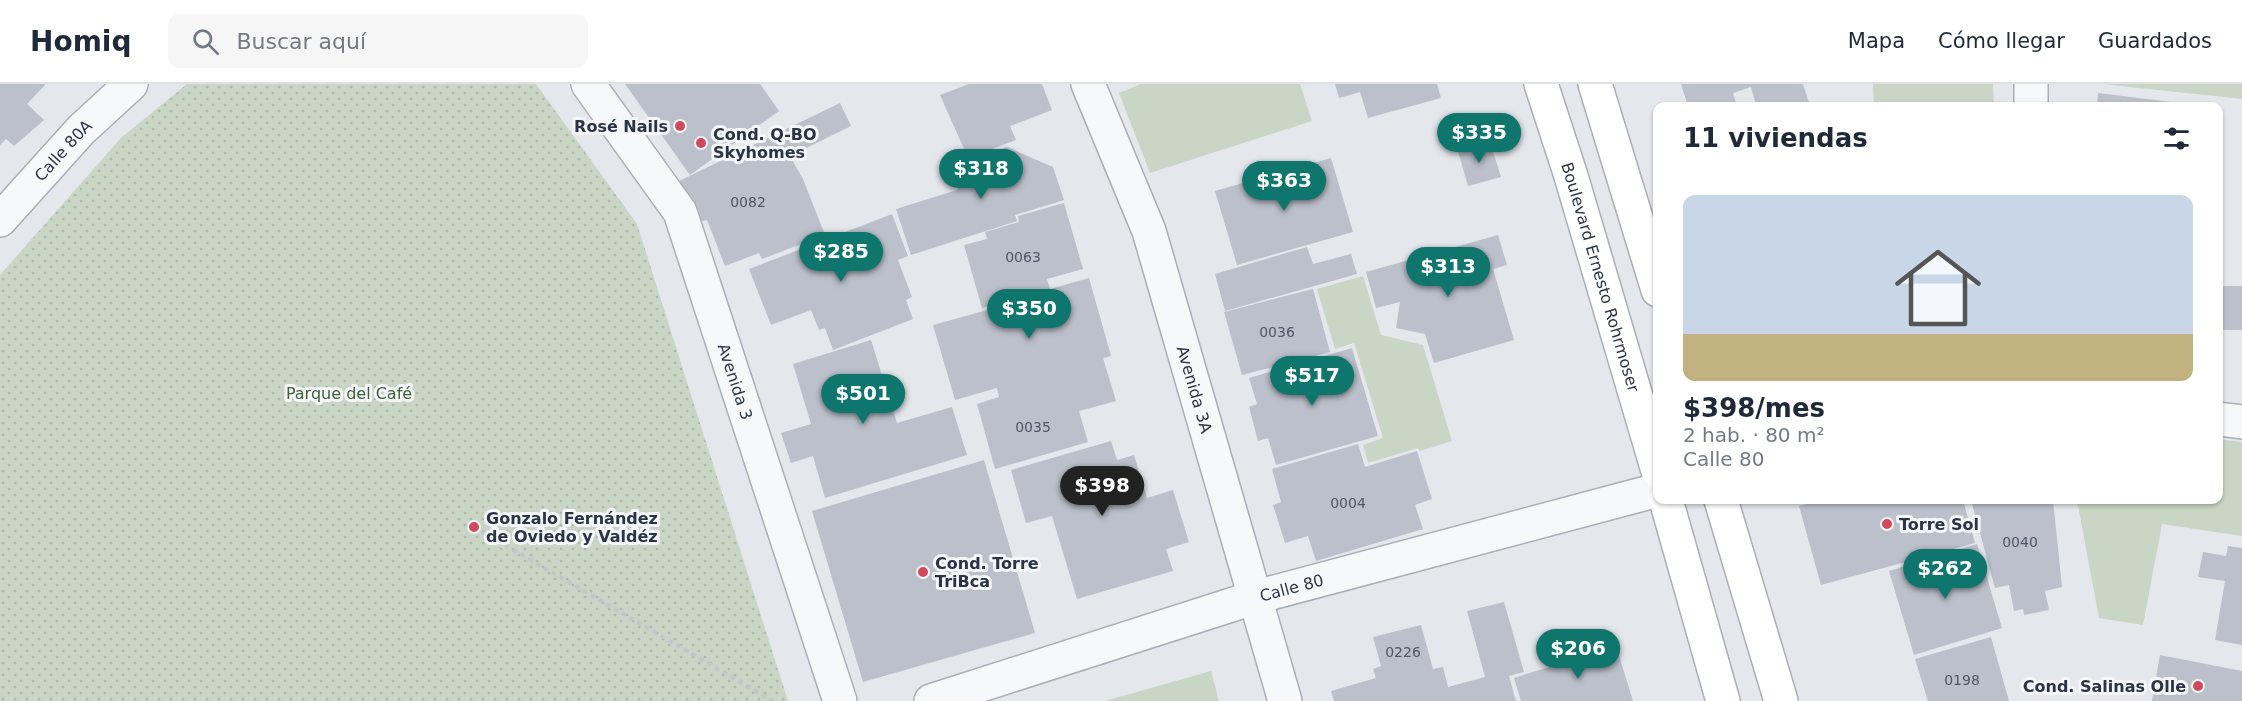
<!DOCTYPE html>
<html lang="es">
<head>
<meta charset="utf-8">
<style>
	:root { --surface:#fff; --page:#f6f6f7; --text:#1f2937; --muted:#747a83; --line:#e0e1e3; --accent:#0f766e }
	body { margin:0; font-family:"DejaVu Sans",sans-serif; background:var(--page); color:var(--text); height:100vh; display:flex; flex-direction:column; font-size:22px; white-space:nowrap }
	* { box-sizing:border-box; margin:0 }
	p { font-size:20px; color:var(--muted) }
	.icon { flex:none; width:33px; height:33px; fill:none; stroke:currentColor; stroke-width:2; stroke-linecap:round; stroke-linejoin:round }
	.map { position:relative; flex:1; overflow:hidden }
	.drawer { position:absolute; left:1653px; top:18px; width:570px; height:402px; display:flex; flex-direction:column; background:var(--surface); border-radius:12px; box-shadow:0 2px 4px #0004 }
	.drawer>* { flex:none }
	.price { position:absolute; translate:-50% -51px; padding:0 14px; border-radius:21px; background:var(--accent); color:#fff; font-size:20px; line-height:39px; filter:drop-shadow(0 2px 3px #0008) }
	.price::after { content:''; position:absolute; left:50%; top:36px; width:18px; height:14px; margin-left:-9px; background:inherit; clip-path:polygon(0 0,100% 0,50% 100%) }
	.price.active { background:#222; color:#fff }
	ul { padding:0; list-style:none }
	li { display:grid; align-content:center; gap:12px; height:318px; padding:0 30px }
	li span { display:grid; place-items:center; height:186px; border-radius:12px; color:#555 }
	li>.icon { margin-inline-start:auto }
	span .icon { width:108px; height:108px; fill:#fffc; stroke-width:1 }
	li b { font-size:26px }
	h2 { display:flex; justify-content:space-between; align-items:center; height:72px; padding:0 30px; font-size:26px }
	header { display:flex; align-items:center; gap:36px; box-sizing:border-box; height:84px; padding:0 30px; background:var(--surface); border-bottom:2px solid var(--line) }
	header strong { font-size:28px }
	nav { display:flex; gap:33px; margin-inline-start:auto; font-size:21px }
	.search { width:420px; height:54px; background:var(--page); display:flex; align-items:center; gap:15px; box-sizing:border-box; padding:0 21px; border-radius:12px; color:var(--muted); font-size:22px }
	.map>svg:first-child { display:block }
	.grass { fill:#c9d6c5 }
	.park { fill:url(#park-dots) }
	.building { fill:#bbc0ca }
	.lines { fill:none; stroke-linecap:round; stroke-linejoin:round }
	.street-casing { stroke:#a9aeb7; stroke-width:36 }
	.secondary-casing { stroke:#a9aeb7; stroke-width:36 }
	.path { stroke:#c2c5cb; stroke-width:4; stroke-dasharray:4.5 4.5; stroke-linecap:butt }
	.street { stroke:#f7f8fa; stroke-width:33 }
	.secondary { stroke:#fff; stroke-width:33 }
	.poi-dot { fill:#d1495b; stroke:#f4f6f9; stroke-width:2 }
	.labels { text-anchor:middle; stroke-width:6; stroke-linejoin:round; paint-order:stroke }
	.number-label { font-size:14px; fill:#4f5766 }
	.poi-label { font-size:16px; font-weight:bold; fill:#2b3445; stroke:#f4f6f9; text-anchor:start }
	.street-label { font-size:16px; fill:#2b3445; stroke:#f4f6f9 }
	.park-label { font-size:16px; fill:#3f6138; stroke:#f4f6f9 }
</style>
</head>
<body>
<header>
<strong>Homiq</strong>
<div class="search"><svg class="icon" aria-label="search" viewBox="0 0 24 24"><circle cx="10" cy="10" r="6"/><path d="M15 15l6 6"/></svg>Buscar aquí</div>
<nav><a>Mapa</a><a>Cómo llegar</a><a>Guardados</a></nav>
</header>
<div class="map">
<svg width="2242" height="617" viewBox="0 0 2242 617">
	<defs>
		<pattern id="park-dots" width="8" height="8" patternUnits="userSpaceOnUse" patternTransform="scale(1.5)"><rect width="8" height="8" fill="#c9d6c5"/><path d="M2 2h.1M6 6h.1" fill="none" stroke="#adb8ab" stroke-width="1.8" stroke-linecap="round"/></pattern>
	</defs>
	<rect width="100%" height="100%" fill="#e4e7ec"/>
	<!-- grass -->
	<g class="grass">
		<polygon points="1141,0 1300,0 1312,37 1150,89 1119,9"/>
		<polygon points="1873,0 1993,0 1994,22 1874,22"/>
		<polygon points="2102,0 2242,0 2242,15"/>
		<polygon points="1363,192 1381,251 1423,261 1452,357 1420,367 1418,364 1368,379 1363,361 1383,354 1354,259 1335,265 1317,205"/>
		<polygon points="2219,355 2242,358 2242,452 2162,440 2143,541 2099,534 2077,416 2218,416"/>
		<polygon points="1211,587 1219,617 1105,617"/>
	</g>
	<!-- park -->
	<polygon class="park" points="187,0 536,0 637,140 788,617 0,617 0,191 121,54"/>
	<!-- building -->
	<g class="building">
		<polygon points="0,0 46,0 27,20 44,36 14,62 6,55 0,61"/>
		<polygon points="625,0 760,0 779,27 690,91"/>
		<polygon points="969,0 1042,0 1052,26 1010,42 1016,56 968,74 940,11"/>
		<polygon points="1335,0 1437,0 1441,14 1368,34 1360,8 1339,14"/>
		<polygon points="1681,0 1803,0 1810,22 1756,22 1751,3 1733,9 1737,22 1688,22"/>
		<polygon points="2098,9 2196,21 2196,22 2097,22"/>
		<polygon points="840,19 851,42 790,72 803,95 825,151 762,175 759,169 725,182 707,136 695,139 675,99"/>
		<polygon points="1490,58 1501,93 1468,102 1458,67"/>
		<polygon points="1007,63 1053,83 1064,116 1015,131 1017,137 911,171 896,125 957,106 977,74"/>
		<polygon points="1331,74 1353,148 1237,181 1215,107"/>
		<polygon points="1064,119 1083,185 1047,195 1050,205 1089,194 1111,272 1103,274 1116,317 1079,327 1088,358 995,385 977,320 999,313 997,304 955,316 933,241 1031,214 1029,210 982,224 964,161 987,155 985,148 1019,138 1018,132"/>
		<polygon points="892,130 908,172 898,176 912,213 906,216 913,235 833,266 825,244 819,246 811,226 771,241 749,185"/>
		<polygon points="1498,151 1507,181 1493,185 1514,256 1434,279 1425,250 1396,244 1400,218 1376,224 1366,188"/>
		<polygon points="1307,163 1313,180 1351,170 1357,190 1225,227 1215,190"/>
		<polygon points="2218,195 2223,196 2223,202 2242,202 2242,246 2223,246 2223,251 2218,251"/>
		<polygon points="1313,205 1330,268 1242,291 1224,228"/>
		<polygon points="871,256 897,339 952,323 967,371 825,414 813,372 791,379 781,349 811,340 793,280"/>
		<polygon points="1352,264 1378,352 1276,381 1268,354 1258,357 1249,323 1257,320 1249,294"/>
		<polygon points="1111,357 1117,376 1134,371 1147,414 1173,406 1189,458 1166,465 1173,487 1077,515 1052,432 1026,439 1011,386"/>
		<polygon points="1358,360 1365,383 1417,367 1432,415 1415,421 1423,445 1316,477 1308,452 1285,459 1273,421 1281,418 1272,385"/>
		<polygon points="984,376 1035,549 863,598 812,427"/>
		<polygon points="1823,416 1963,416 1975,459 1821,501 1799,422"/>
		<polygon points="1971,416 2053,416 2062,503 2045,507 2049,526 2024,531 2023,525 2014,527 2009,501 1995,504"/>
		<polygon points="1977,460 2002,544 1914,571 1889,487"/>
		<polygon points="2228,462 2242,464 2242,561 2215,556 2225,497 2198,493 2203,468 2226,472"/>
		<polygon points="1504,518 1524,588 1509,592 1516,617 1334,617 1331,607 1376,594 1373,585 1381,582 1373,553 1421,541 1433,585 1443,583 1448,603 1485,593 1467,527"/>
		<polygon points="1991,553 2009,617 1928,617 1915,575"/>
		<polygon points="1616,562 1633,617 1521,617 1514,594"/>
		<polygon points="2160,571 2242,587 2242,617 2152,617"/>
	</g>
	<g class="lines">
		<!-- street casing -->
		<g class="street-casing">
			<g id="street">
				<path id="s1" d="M588,0L680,128L840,617"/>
				<path id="s2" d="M1088,0L1149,147L1285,617"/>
				<polyline points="2031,0 2031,22"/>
				<path id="s3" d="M0,136L81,46L131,0"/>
				<polyline points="2218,335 2242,338"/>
				<path id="s4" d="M931,617L1256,513L1658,406"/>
			</g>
		</g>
		<!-- secondary casing -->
		<g class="secondary-casing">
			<g id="secondary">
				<path id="s5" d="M1541,0L1571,92L1658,387"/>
				<polyline points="1595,0 1658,206"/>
				<polyline points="1666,416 1723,617"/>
				<polyline points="1721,416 1781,617"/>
			</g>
		</g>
		<!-- path -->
		<polyline class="path" points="474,443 773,617"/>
		<!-- street -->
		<use href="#street" class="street"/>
		<!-- secondary -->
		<use href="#secondary" class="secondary"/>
	</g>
	<!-- markers -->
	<g class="poi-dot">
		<circle cx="680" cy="42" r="6"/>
		<circle cx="701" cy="59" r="6"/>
		<circle cx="1887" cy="440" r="6"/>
		<circle cx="474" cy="443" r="6"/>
		<circle cx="923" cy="488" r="6"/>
		<circle cx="2198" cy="602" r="6"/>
	</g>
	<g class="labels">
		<!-- number labels -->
		<g class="number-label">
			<text x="748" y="123">0082</text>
			<text x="1023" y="178">0063</text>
			<text x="1277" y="253">0036</text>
			<text x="1033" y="348">0035</text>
			<text x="1348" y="424">0004</text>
			<text x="2020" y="463">0040</text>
			<text x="1403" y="573">0226</text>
			<text x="1962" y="601">0198</text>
		</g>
		<!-- poi labels -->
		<g class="poi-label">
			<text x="668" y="48" text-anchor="end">Rosé Nails</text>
			<text x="713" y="56">Cond. Q-BO<tspan x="713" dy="18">Skyhomes</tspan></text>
			<text x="486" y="440">Gonzalo Fernández<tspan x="486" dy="18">de Oviedo y Valdéz</tspan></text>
			<text x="1899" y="446">Torre Sol</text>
			<text x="935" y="485">Cond. Torre<tspan x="935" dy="18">TriBca</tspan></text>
			<text x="2186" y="608" text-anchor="end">Cond. Salinas Olle</text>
		</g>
		<!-- street labels -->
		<g class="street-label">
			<text dy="6" stroke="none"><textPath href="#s3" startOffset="94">Calle 80A</textPath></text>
			<text dy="6" stroke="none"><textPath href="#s5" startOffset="202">Boulevard Ernesto Rohrmoser</textPath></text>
			<text dy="6" stroke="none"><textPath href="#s1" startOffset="336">Avenida 3</textPath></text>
			<text dy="6" stroke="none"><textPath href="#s2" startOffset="324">Avenida 3A</textPath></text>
			<text dy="6" stroke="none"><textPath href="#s4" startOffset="378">Calle 80</textPath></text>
		</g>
		<!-- park labels -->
		<g class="park-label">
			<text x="349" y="315">Parque del Café</text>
		</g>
	</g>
</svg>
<b class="price" style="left:1479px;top:80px">$335</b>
<b class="price" style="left:981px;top:116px">$318</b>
<b class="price" style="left:1284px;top:128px">$363</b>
<b class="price" style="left:841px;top:199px">$285</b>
<b class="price" style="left:1448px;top:214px">$313</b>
<b class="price" style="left:1029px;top:256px">$350</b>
<b class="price" style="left:1312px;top:323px">$517</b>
<b class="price" style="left:863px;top:341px">$501</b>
<b class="price active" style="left:1102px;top:433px">$398</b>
<b class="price" style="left:1945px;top:516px">$262</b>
<b class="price" style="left:1578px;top:596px">$206</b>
<section class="drawer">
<h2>11 viviendas<svg class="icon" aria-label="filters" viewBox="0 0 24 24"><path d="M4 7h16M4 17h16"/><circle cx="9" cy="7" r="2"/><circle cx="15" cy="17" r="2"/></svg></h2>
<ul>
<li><span style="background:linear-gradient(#c9d6e8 75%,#c2b280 0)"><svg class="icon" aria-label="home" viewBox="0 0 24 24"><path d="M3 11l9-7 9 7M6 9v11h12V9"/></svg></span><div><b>$398/mes</b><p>2 hab. · 80 m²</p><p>Calle 80</p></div></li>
</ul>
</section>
</div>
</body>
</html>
